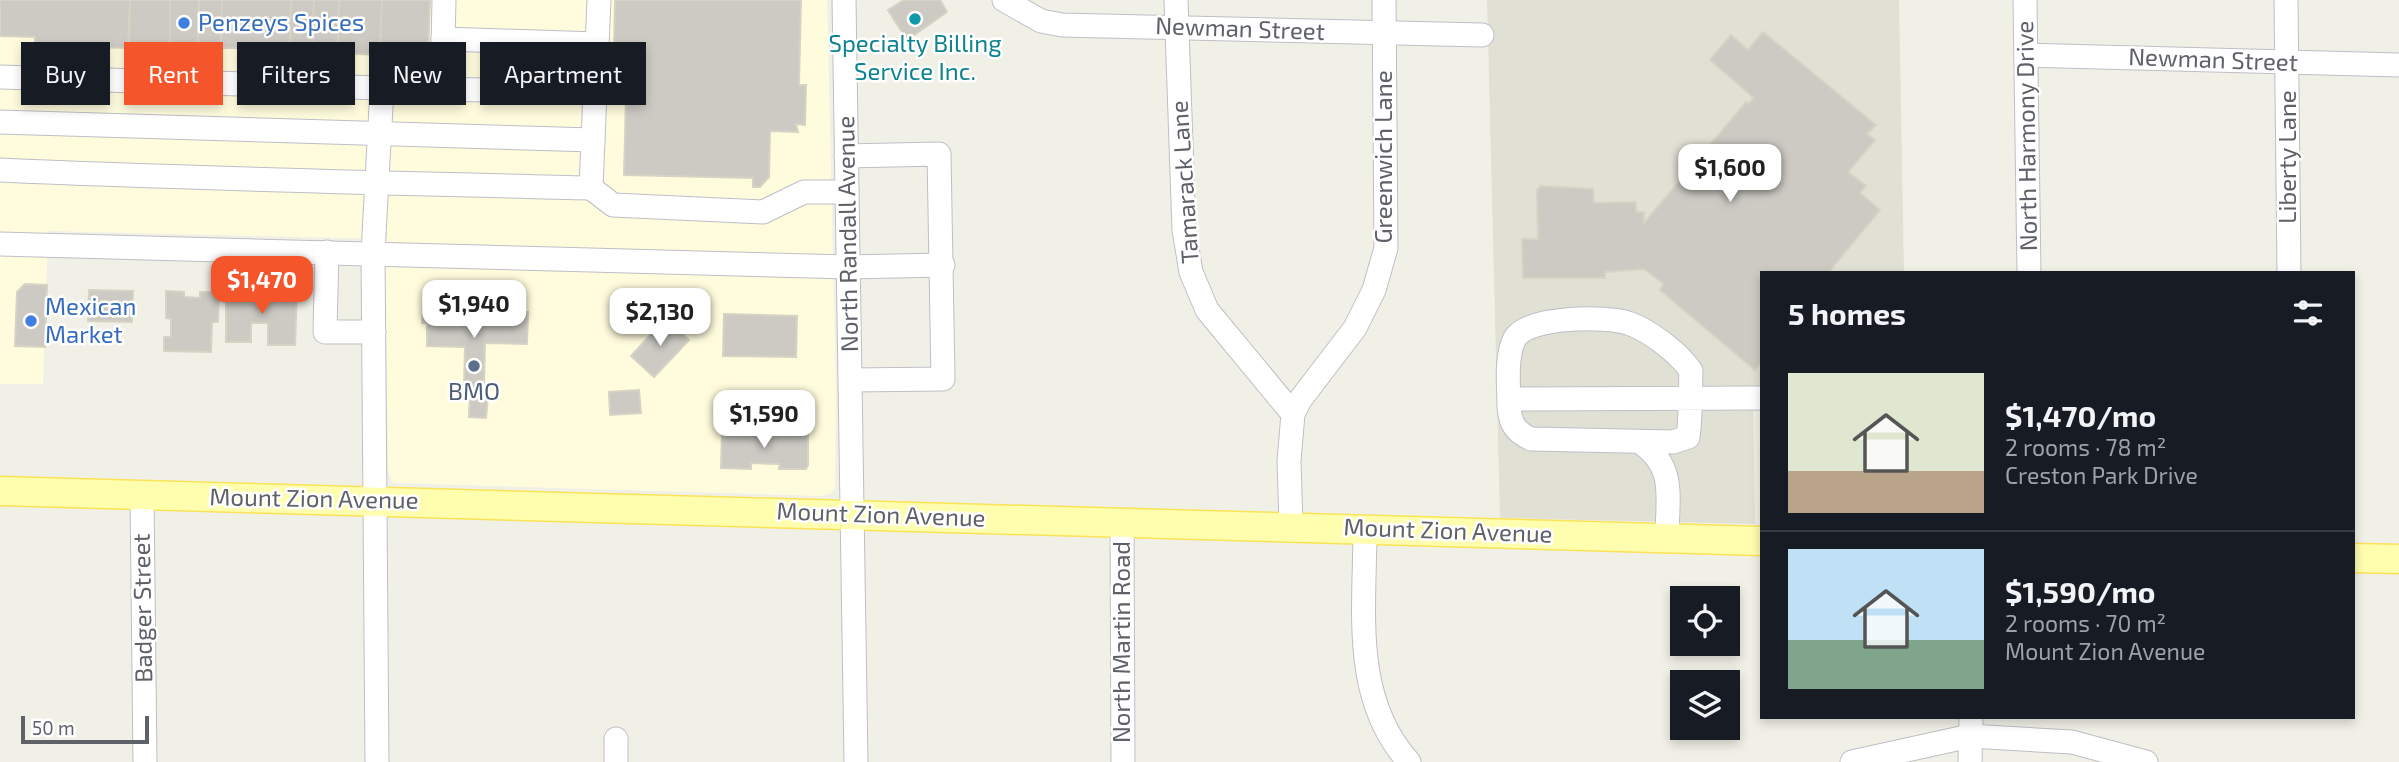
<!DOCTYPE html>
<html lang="en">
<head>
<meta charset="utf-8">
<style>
	:root { --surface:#171b24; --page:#242831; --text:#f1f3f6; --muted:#9ea1a6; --line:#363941; --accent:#f4552a }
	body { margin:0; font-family:"Exo 2",sans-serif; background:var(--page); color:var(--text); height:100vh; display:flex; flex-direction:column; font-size:26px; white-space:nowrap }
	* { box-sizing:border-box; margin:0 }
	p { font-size:23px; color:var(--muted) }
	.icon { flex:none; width:38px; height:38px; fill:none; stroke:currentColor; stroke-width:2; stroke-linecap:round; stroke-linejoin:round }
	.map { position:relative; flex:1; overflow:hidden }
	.sheet { position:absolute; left:1760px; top:271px; width:595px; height:448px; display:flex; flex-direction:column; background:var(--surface); border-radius:0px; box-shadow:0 4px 10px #0003 }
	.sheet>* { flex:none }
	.top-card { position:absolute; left:21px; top:42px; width:665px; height:63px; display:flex; gap:14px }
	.fabs { position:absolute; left:1670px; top:586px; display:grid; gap:14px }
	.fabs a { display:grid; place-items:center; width:70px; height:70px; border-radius:0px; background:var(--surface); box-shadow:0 4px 10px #0003; font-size:35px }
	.scale { position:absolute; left:21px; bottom:18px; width:128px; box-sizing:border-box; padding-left:7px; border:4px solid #5e6168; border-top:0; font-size:19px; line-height:24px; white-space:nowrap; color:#5e6168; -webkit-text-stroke:5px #fff; paint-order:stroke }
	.price { position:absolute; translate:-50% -60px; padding:0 16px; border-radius:14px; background:#fff; color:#222; font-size:23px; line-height:46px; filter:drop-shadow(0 2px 4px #0008) }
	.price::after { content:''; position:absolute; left:50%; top:42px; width:21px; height:16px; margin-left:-10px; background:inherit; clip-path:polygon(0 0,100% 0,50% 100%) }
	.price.on { background:var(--accent); color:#fff }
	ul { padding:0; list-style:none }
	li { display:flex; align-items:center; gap:21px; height:175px; padding:0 28px }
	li+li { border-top:2px solid var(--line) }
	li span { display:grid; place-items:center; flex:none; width:196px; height:140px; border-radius:0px; color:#555 }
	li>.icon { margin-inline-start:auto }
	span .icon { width:84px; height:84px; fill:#fffc; stroke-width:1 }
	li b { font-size:30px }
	h2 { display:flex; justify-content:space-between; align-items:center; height:84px; padding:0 28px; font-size:30px }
	.chip { padding:0 24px; border-radius:0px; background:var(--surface); box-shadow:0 4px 10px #0003; font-size:24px; line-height:63px }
	.chip.on { background:var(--accent); color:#fff }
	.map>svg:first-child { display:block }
	.commercial { fill:#fffcde }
	.education { fill:#e1e0d5 }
	.building { fill:#cccac3; stroke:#d6d3c4; stroke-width:2 }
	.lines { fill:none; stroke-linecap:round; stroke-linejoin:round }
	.minor-casing { stroke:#bebfc6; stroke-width:25 }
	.major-casing { stroke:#fae356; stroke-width:31 }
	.minor { stroke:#fff; stroke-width:23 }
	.major { stroke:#fffdae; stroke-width:28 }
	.culture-dot { fill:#0f9aa8; stroke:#fff; stroke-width:2.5 }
	.shop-dot { fill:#3f7fe0; stroke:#fff; stroke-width:2.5 }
	.service-dot { fill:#5c6f8a; stroke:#fff; stroke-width:2.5 }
	.labels { text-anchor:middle; stroke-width:5; stroke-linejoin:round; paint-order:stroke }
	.shop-label { font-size:24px; fill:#366cbe; stroke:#fff; text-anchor:start }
	.street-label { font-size:24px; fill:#5e6168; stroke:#fff }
	.culture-label { font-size:24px; fill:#0d838f; stroke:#fff }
	.service-label { font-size:24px; fill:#4e5e75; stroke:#fff }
</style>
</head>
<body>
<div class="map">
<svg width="2399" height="762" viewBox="0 0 2399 762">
	<rect width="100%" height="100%" fill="#f1f0e7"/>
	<!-- commercial -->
	<polygon class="commercial" points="0,0 827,0 836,388 835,488 830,494 819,496 393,483 388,471 385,239 48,231 43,384 0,384"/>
	<!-- education -->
	<polygon class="education" points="1487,0 1899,0 1904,273 1762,273 1762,398 1753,398 1755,524 1500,518"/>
	<!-- building -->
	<g class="building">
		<polygon points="0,0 130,0 128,48 35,46 35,37 0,36"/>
		<polygon points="130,0 170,0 170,45 129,45"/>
		<polygon points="170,0 199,0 198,46 170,45"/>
		<polygon points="199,0 222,0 221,48 198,46"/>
		<polygon points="222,0 291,0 290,49 221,48"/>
		<polygon points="291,0 314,0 312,50 290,49"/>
		<polygon points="314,0 339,0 338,53 312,50"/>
		<polygon points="339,0 382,0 380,55 338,53"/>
		<polygon points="382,0 430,0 428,56 380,55"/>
		<polygon points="615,0 801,0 799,85 806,85 805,125 796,124 798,132 770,131 769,177 760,187 753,187 753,178 624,175 626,96 613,96"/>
		<polygon points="904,0 940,0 947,12 907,40 888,10"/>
		<polygon points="1763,32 1876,125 1867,134 1875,140 1848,172 1866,186 1860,193 1880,210 1828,273 1762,273 1762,361 1755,370 1660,290 1664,284 1644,269 1605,272 1605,278 1523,278 1522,239 1538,239 1537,190 1541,186 1593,189 1594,203 1636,202 1636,212 1644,212 1644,223 1746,102 1749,104 1754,98 1710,60 1731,35 1748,50"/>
		<polygon points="25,284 47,285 45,347 15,346 17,292"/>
		<polygon points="89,290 133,291 132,322 88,321"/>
		<polygon points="166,291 184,292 184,297 200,298 200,292 219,292 218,322 212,322 211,352 164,351 164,337 171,337 171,319 166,318"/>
		<polygon points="226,292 255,292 255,299 266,299 266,292 297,292 295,345 268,345 268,323 251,323 251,342 226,342"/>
		<polygon points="433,302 486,304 486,311 528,312 527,344 485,343 484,385 489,385 486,418 469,417 470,387 464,387 465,347 427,346 427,323 422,323 423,306 433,307"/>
		<polygon points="724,314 797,316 796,357 723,356"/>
		<polygon points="666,318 689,340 654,377 631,356"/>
		<polygon points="639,390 641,413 610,415 609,392"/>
		<polygon points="722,432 808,435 808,465 806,469 779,469 780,464 751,463 751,469 721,468"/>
	</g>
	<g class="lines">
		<!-- minor casing -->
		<g class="minor-casing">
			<g id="minor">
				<polyline points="844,0 856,762"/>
				<polyline points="1004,0 1041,21 1062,25 1482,35"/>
				<polyline points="1176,0 1184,230 1191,272 1207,310 1293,414"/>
				<polyline points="2025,0 2029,273"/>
				<polyline points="2286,0 2289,273"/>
				<polyline points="443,39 597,44"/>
				<polyline points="2026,55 2399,65"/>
				<polyline points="0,77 382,88"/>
				<polyline points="442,89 444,0"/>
				<polyline points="595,92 599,0"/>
				<polyline points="0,122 593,140"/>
				<polyline points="846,156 939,154 943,379 851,380"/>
				<path d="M0,170C197,179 394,183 591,188L595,92L382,88L373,253L377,762"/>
				<polyline points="591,188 613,205 763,212 804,192 847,192"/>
				<polyline points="0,244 848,267 943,265"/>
				<polyline points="327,252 325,332 374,332"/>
				<path d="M1509,407C1509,387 1505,357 1515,338C1529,316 1605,316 1628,323C1649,330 1679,353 1691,371C1690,393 1691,416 1688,437L1673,442L1531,439C1516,432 1510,424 1509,407L1517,399L1762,398"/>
				<path d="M1640,442C1677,467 1667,498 1667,538"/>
				<polyline points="142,495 145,762"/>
				<polyline points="1122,523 1123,762"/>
				<polyline points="1291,526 1289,461 1293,414 1300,400 1355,328 1374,290 1386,248 1384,0"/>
				<path d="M1365,529C1365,609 1351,698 1409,762"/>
				<polyline points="616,739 616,762"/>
				<polyline points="1852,762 1970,736 2072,742 2146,762"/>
				<polyline points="1970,762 1971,718"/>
			</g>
		</g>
		<!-- major casing -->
		<g class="major-casing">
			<g id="major">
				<polyline points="0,491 1762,541"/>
				<polyline points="2354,558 2399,559"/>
			</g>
		</g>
		<!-- minor -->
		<use href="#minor" class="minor"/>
		<!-- major -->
		<use href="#major" class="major"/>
	</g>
	<!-- markers -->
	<circle class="culture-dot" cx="915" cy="19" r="7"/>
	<g class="shop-dot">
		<circle cx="184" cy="23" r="7"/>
		<circle cx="31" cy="321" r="7"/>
	</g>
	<circle class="service-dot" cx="474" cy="366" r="7"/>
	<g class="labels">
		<!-- shop labels -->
		<g class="shop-label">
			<text x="198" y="31">Penzeys Spices</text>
			<text x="45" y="315">Mexican<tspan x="45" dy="28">Market</tspan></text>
		</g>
		<!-- street labels -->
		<g class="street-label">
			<text transform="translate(1240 29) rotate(2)" y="8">Newman Street</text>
			<text transform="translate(2213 60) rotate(2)" y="8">Newman Street</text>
			<text transform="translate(2027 136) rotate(-91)" y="8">North Harmony Drive</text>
			<text transform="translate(1384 157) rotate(-90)" y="8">Greenwich Lane</text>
			<text transform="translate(2288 157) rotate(-90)" y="8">Liberty Lane</text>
			<text transform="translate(1185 182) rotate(-94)" y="8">Tamarack Lane</text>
			<text transform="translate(848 234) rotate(-91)" y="8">North Randall Avenue</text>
			<text transform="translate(314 499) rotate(1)" y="8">Mount Zion Avenue</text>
			<text transform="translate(881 515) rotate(2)" y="8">Mount Zion Avenue</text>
			<text transform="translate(1448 531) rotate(2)" y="8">Mount Zion Avenue</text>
			<text transform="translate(143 608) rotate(-91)" y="8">Badger Street</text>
			<text transform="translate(1122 642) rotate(-90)" y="8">North Martin Road</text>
		</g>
		<!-- culture labels -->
		<g class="culture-label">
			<text x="915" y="52">Specialty Billing<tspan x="915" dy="28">Service Inc.</tspan></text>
		</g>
		<!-- service labels -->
		<g class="service-label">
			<text x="474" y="400">BMO</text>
		</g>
	</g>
</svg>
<div class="fabs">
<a><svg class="icon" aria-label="locate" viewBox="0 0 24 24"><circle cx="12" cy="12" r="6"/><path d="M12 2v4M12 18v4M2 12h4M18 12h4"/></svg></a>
<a><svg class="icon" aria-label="layers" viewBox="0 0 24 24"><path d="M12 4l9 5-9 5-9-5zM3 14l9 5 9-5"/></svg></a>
</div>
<div class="scale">50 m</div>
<b class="price" style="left:1730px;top:204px">$1,600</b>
<b class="price on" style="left:262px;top:316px">$1,470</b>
<b class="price" style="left:474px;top:340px">$1,940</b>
<b class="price" style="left:660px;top:348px">$2,130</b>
<b class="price" style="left:764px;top:450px">$1,590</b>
<div class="top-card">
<a class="chip">Buy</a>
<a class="chip on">Rent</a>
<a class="chip">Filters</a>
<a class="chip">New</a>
<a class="chip">Apartment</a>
</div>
<section class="sheet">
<h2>5 homes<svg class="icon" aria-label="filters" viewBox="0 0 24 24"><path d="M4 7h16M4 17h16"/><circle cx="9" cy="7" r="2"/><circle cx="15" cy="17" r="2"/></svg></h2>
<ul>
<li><span style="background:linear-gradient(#dfe7d0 70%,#b9a48a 0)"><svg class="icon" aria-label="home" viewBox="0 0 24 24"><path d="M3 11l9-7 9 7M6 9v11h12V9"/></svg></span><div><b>$1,470/mo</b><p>2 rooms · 78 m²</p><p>Creston Park Drive</p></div></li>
<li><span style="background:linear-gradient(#bfe0f5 65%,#7fa58c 0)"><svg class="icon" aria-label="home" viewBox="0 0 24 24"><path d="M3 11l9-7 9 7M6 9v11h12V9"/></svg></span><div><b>$1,590/mo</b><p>2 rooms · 70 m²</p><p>Mount Zion Avenue</p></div></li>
</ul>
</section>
</div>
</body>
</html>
